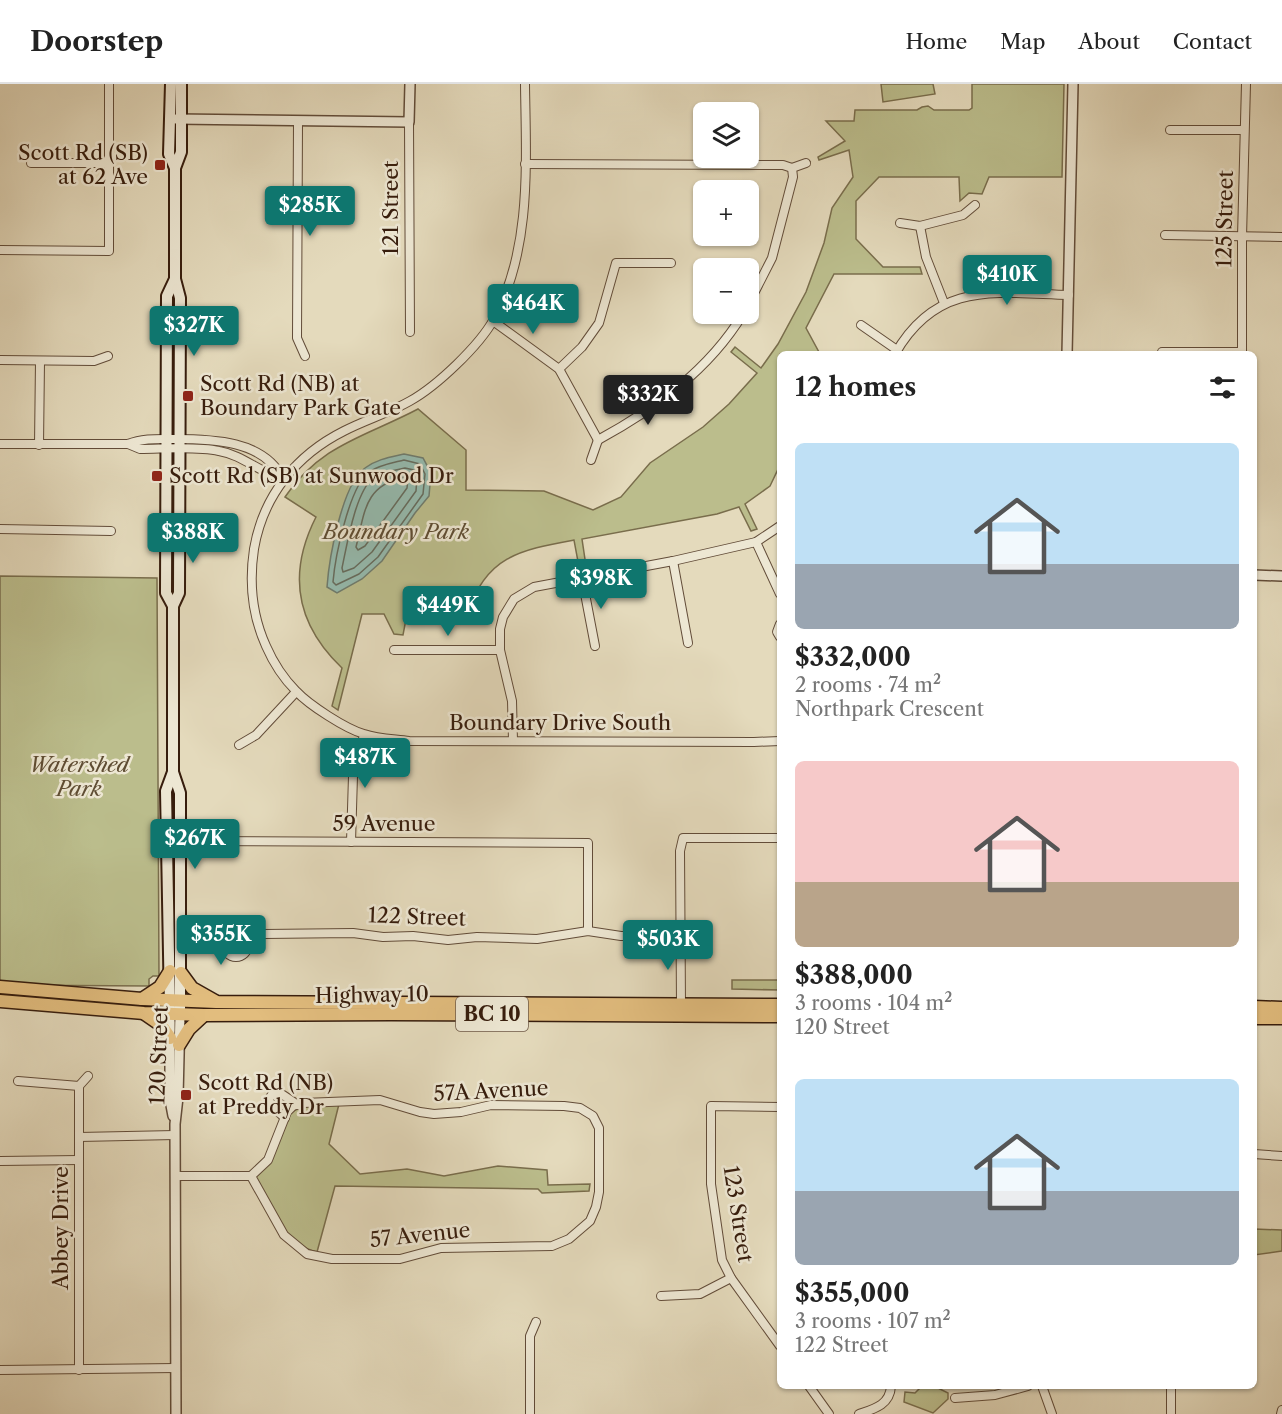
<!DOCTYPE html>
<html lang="en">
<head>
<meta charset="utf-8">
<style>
	:root { --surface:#fff; --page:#f2f2f2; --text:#222; --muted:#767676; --line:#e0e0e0; --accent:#0f766e }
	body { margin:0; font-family:"Libre Caslon Text",serif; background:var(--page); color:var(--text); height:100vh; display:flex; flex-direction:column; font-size:22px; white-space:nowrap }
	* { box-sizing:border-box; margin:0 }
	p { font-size:20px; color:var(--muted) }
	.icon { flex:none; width:33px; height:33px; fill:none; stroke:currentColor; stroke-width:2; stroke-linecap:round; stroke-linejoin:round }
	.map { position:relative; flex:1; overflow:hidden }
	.panel { position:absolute; left:777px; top:267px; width:480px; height:1038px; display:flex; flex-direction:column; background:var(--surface); border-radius:9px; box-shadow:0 2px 4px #0004 }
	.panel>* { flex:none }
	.tools { position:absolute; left:693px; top:18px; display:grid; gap:12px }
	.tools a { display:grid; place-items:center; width:66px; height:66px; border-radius:9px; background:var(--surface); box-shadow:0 2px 4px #0004; font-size:30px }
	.price { position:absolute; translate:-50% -51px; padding:0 14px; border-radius:6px; background:var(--accent); color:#fff; font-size:20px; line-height:39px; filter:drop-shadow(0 2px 3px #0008) }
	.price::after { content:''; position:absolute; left:50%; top:36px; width:18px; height:14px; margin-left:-9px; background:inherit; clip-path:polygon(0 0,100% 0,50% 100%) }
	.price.current { background:#222; color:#fff }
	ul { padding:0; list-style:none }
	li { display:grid; align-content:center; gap:12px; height:318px; padding:0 18px }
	li span { display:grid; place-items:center; height:186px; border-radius:9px; color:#555 }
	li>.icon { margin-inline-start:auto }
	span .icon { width:108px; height:108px; fill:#fffc; stroke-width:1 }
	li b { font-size:26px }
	h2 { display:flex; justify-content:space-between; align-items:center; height:72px; padding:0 18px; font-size:26px }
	header { display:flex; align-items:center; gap:36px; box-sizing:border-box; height:84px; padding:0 30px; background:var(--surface); border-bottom:2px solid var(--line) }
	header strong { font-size:28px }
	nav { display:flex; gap:33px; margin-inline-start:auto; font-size:21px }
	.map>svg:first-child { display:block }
	.green { fill:#bbbd8c; stroke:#796d4c; stroke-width:1.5 }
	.water { fill:#95bbaf; stroke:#6f7c6e; stroke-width:1.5 }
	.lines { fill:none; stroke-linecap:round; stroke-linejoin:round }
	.shore { stroke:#666c5e; stroke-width:1.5 }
	.minor-casing { stroke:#624c39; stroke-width:10 }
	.tertiary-casing { stroke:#624c39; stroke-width:12 }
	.secondary-casing { stroke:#371d0d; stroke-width:14 }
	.trunk-casing { stroke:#371d0d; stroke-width:15 }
	.minor { stroke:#ede7d3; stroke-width:8 }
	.tertiary { stroke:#ede7d3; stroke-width:9 }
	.secondary { stroke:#ede7d3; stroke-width:10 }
	.trunk { stroke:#e2bd7e; stroke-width:12 }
	.poi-dot { fill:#8f2418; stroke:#ede7d3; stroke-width:2 }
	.labels { text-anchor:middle; stroke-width:5; stroke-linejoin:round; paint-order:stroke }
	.shield { fill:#ede7d3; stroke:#6e5a48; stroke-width:1.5 }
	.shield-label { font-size:20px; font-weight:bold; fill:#371d0d }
	.poi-label { font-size:21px; fill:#371d0d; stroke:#ede7d3; text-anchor:start }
	.street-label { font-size:21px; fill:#371d0d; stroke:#ede7d3 }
	.park-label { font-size:21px; font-style:italic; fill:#5f4d33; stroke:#ede7d3 }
</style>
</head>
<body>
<header>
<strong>Doorstep</strong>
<nav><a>Home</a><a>Map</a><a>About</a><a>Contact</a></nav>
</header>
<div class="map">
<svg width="1282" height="1330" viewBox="0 0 1282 1330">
	<rect width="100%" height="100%" fill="#e4dabc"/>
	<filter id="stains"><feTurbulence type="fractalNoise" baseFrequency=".00333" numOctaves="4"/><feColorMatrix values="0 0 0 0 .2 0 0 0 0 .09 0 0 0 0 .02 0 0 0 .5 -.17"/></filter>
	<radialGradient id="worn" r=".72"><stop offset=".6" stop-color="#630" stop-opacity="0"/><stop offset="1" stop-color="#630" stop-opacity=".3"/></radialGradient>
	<!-- green -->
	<g class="green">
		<polygon points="881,0 933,0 935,10 883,18"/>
		<path d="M972,0H1064L1062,93H989L982,110L969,109L960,117L959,93H879L856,117V155L883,183H920L922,190H834L806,244L820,270H780V381L770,402L745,420L757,445L751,447L739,423L717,430L582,455L586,482L579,483L574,456C520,466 486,472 467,530H407L403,551L394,550L384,530H362L338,626L332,622L342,584C296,540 287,490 316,433L285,413C321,360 365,353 418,325L466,366V406L544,407L593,426L621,413L650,379L703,343L729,320L757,289L731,268L735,263L761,284L778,260L806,208L824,159L832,124L853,93L849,66L819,76L818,73L845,57L826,37H854L855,26H917L922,23L928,22L934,26H969L972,24Z"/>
		<polygon points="0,492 157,494 159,892 153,892 149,895 149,902 0,901"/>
		<polygon points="732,896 780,896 780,906 732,905"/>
		<path d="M339,1020L329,1060L360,1090L407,1085L444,1092L498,1082L547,1086L548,1101L590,1100L589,1107L542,1109L538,1105L335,1102L317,1168C283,1160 269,1120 254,1093L270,1078L288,1031C302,1019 321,1021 339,1020Z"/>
		<polygon points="1254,1145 1282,1146 1282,1167 1254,1171"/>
		<polygon points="922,1302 934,1302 948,1309 948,1315 933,1329 904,1318 905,1308 915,1309"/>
	</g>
	<!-- water -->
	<path class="water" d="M404,370L423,374L431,389L429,412L415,429L382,477L362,495L337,509L327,503C329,475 342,400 365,384C377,375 391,373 404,370Z"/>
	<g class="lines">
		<!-- shore -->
		<g class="shore">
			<path d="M404,376L420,380L425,390L423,410L378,473L359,490L336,501L333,498C335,474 349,403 369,388C379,381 392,379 404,376Z"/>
			<path d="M405,384L414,386L417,392L416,407L372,468L354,484L343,488L342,484C347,461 355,409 373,394C382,388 395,386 405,384Z"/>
			<path d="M404,393L408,395L407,404L365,462L358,466L356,463C365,428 364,402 404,393Z"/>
		</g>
		<!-- minor casing -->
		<g class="minor-casing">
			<g id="minor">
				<path d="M525,0C526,79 532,164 494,235C479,262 437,302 410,317C389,329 365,336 344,347C296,371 263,412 254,465C249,498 252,531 266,562C273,578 283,594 296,607C309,621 346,645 364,650C378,655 395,655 409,657L754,658L780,657"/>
				<polyline points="298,38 297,254 305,272"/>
				<polyline points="409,38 410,248"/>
				<polyline points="1170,46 1244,46"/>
				<polyline points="31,79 108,79"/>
				<polyline points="525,80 783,81 792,84 793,93 772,174 748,221"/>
				<polyline points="792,84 806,79"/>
				<polyline points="900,139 920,142 963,131 975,121"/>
				<polyline points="920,142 926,173 944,219"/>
				<polyline points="1165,151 1282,153"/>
				<polyline points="0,166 109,167 109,0"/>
				<path d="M493,237L559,285L598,356C655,325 709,286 743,230"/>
				<polyline points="861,241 897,266"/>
				<polyline points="1162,268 1242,268"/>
				<path d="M895,270C937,196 996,209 1069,211"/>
				<polyline points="1242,270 1242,153 1246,0"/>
				<polyline points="0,276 94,277 108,272"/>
				<polyline points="559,285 582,263 599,239 616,179 671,179"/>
				<path d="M0,360H128C143,354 158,355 174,355C212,355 264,356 283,395"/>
				<path d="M128,360L140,365C163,365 197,362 219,367C243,371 260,389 283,395"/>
				<polyline points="39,361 40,277"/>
				<polyline points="591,376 598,356"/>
				<polyline points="0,445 111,447"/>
				<polyline points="756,458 780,510"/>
				<polyline points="673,477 688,559"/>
				<polyline points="582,494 595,562"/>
				<polyline points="780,540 777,548 780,553"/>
				<polyline points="394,566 500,566"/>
				<polyline points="513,657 512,617 500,566 500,545 503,533 514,515 534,503 673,477 756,458 780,442"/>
				<polyline points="239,661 256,651 296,608"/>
				<polyline points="181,757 588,759 588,847"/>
				<polyline points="351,758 353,692 364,651"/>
				<circle cx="236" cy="861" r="12"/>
				<polyline points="245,854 264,850 353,849 383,853 413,852 448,856 477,853 537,855 588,847 621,852 680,852"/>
				<polyline points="681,921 680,767 683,754 780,754"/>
				<polyline points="18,997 79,1002 79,1286"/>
				<polyline points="79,1002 88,992"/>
				<polyline points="780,1023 711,1022 711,1100 722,1176 731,1194 780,1262"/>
				<polyline points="285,1034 271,1021 269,1015 273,1009 283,1011 298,1021"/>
				<polyline points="79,1053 175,1051"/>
				<polyline points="1254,1070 1282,1072"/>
				<polyline points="0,1077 79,1076"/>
				<polyline points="176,1092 251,1092 268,1076 287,1028 293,1022 303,1019 380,1016 420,1028 434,1030 461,1028 491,1021 564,1022 580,1024 593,1032 599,1044 599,1108 596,1123 590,1137 569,1155 552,1162 441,1164 400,1175 332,1175 307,1170 284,1151 251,1092"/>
				<polyline points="661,1212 700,1210 731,1194"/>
				<polyline points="0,1286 176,1284"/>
				<polyline points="809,1302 829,1330"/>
				<polyline points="1042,1302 1052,1330"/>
				<polyline points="1171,1302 1171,1330"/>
				<polyline points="955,1314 995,1311 1028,1302"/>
				<polyline points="530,1330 530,1252 536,1238"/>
				<path d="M859,1330C874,1325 890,1321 891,1302"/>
				<polyline points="1281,1330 1282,1326"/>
			</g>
		</g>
		<!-- tertiary casing -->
		<g class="tertiary-casing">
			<g id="tertiary">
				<polyline points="176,35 409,38 410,0"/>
				<polyline points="1067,270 1073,0"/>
				<polyline points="1254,491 1282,492"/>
				<polyline points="170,930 170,1016 173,1032"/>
				<polyline points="176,1330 175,1040 178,1013 180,930"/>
			</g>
		</g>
		<!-- secondary casing -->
		<g class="secondary-casing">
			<g id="secondary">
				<polyline points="171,0 169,70 175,84"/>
				<polyline points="173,522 166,509 167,212 175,195"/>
				<polyline points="173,688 180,709 180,924"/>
				<polyline points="170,924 166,707 173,688 173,522 179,509 180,214 175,195 175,84 181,68 181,0"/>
			</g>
		</g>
		<!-- trunk casing -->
		<g class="trunk-casing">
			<g id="trunk">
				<polyline points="181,889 192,904 215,917"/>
				<polyline points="0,903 142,915 216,918 780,921"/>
				<polyline points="142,915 160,903 170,887"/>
				<polyline points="0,917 144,929 204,931 391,930 780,932"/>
				<polyline points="1254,923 1282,924"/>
				<polyline points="145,930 161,941 170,954"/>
				<polyline points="1254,934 1282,934"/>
				<polyline points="179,961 189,945 204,931"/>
			</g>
		</g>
		<!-- minor -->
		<use href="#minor" class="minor"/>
		<!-- tertiary -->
		<use href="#tertiary" class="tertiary"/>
		<!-- secondary -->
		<use href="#secondary" class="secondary"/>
		<!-- trunk -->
		<use href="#trunk" class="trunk"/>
	</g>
	<!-- markers -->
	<g class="poi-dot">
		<rect x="154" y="75" width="12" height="12" rx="3"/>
		<rect x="182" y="306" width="12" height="12" rx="3"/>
		<rect x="151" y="386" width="12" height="12" rx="3"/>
		<rect x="180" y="1005" width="12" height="12" rx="3"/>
	</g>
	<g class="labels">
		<!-- shield labels -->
		<rect class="shield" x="456" y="913" width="72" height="34" rx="4.5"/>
		<g class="shield-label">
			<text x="492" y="937">BC 10</text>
		</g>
		<!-- poi labels -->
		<g class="poi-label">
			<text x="148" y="76" text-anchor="end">Scott Rd (SB)<tspan x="148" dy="24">at 62 Ave</tspan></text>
			<text x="200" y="307">Scott Rd (NB) at<tspan x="200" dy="24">Boundary Park Gate</tspan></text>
			<text x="169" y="399">Scott Rd (SB) at Sunwood Dr</text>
			<text x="198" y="1006">Scott Rd (NB)<tspan x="198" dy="24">at Preddy Dr</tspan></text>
		</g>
		<!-- street labels -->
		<g class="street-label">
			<text transform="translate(391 124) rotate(-90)" y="7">121 Street</text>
			<text transform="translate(1225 135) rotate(-89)" y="7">125 Street</text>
			<text x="560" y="646">Boundary Drive South</text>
			<text x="384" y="747">59 Avenue</text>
			<text transform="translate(417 833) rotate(2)" y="7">122 Street</text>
			<text transform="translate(372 911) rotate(-1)" y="7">Highway 10</text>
			<text transform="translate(159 971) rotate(-88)" y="7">120 Street</text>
			<text transform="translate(491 1007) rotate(-3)" y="7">57A Avenue</text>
			<text transform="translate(738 1130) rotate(81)" y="7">123 Street</text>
			<text transform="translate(61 1144) rotate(-90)" y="7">Abbey Drive</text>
			<text transform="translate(420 1151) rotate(-6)" y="7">57 Avenue</text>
		</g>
		<!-- park labels -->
		<g class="park-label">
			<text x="396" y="455">Boundary Park</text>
			<text x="79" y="688">Watershed<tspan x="79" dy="24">Park</tspan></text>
		</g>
	</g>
	<rect width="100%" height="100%" filter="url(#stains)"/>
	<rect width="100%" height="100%" fill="url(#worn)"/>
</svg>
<div class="tools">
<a><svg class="icon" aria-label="layers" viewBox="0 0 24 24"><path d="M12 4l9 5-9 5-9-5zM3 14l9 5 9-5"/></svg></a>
<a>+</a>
<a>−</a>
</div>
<b class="price" style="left:310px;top:153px">$285K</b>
<b class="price" style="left:1007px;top:222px">$410K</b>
<b class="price" style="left:533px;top:251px">$464K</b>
<b class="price" style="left:194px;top:273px">$327K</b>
<b class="price current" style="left:648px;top:342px">$332K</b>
<b class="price" style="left:193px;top:480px">$388K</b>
<b class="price" style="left:601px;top:526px">$398K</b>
<b class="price" style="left:448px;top:553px">$449K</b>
<b class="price" style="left:365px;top:705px">$487K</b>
<b class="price" style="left:195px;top:786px">$267K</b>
<b class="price" style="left:221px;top:882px">$355K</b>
<b class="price" style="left:668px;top:887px">$503K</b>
<section class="panel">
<h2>12 homes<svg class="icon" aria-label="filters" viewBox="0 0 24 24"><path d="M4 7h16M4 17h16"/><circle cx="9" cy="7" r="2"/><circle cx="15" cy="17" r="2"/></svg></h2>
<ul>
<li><span style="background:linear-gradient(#bfe0f5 65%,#9aa5b1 0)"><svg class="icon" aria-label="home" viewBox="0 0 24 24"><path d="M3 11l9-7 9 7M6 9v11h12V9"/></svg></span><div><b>$332,000</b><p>2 rooms · 74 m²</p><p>Northpark Crescent</p></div></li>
<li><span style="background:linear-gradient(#f6c9c9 65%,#b9a48a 0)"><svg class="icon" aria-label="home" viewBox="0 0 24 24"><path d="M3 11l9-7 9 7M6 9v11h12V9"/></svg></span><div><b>$388,000</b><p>3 rooms · 104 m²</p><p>120 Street</p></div></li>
<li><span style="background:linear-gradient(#bfe0f5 60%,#9aa5b1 0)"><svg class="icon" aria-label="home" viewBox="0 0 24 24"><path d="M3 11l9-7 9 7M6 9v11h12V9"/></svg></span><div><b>$355,000</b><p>3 rooms · 107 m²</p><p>122 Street</p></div></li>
</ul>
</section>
</div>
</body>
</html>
